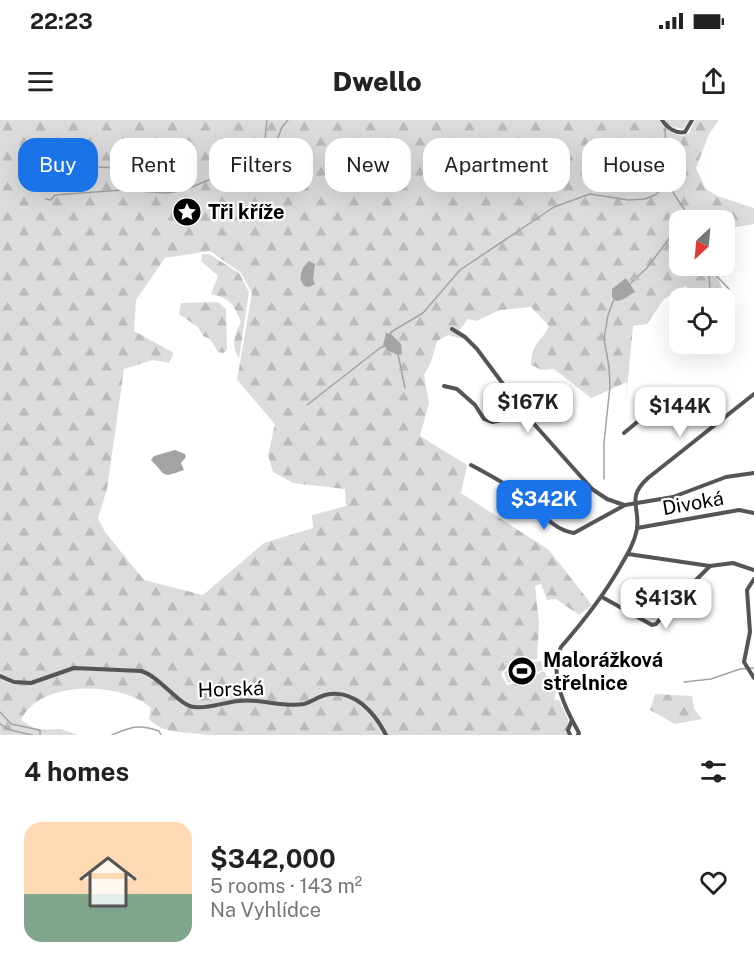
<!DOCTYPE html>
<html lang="en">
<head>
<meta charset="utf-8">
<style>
	:root { --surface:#fff; --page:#f6f6f6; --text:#222; --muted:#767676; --accent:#1a73e8 }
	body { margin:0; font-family:"Public Sans",sans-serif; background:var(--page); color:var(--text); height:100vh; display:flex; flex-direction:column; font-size:22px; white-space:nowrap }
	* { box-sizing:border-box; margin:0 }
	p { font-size:20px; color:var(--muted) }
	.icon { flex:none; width:33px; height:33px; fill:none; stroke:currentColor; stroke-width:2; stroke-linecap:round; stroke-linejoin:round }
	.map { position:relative; height:615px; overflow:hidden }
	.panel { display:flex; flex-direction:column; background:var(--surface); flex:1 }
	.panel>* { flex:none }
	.hud { position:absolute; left:18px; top:18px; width:718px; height:54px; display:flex; gap:12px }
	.needle { width:39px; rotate:206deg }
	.tools { position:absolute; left:669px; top:90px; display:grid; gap:12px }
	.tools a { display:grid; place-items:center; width:66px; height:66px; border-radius:12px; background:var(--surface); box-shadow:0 6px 24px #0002; font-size:30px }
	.price { position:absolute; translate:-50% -51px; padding:0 14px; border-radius:12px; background:#fff; color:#222; font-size:20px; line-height:39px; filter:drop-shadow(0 2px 3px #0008) }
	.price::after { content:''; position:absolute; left:50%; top:36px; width:18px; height:14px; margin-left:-9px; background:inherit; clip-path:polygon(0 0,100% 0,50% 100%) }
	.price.active { background:var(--accent); color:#fff }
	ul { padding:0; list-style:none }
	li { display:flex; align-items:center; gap:18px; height:150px; padding:0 24px }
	li span { display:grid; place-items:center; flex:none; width:168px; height:120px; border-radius:18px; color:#555 }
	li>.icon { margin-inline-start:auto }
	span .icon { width:72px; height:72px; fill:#fffc; stroke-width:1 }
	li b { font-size:26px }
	h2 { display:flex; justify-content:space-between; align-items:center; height:72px; padding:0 24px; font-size:26px }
	.chip { padding:0 21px; border-radius:18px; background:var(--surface); box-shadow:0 6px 24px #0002; font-size:21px; line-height:54px }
	.chip.active { background:var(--accent); color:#fff }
	.status { display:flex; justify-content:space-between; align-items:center; height:42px; padding:0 30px; background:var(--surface); direction:ltr }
	.status svg { height:16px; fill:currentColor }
	header { display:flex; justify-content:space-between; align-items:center; height:78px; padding:0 24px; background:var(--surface); font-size:27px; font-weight:800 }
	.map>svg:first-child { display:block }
	.forest { fill:url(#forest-firs); fill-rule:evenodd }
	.garden { fill:#dcdcdc }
	.water { fill:#a3a3a3 }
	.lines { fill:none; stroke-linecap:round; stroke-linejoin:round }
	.stream { stroke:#a3a3a3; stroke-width:1.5 }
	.street { stroke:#555; stroke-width:4 }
	.labels { text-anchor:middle; stroke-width:4.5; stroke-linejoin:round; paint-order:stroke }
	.poi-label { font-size:20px; font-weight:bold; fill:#000; stroke:#fff; text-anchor:start }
	.street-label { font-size:20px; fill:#000; stroke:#fff }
</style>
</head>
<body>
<div class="status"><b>22:23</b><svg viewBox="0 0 49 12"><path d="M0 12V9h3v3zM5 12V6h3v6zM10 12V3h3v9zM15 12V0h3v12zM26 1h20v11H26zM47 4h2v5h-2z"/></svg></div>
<header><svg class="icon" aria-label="menu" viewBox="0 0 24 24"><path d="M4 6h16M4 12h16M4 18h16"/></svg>Dwello<svg class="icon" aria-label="share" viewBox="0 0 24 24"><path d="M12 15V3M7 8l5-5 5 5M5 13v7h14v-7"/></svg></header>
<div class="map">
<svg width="754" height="615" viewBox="0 0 754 615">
	<defs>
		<pattern id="forest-firs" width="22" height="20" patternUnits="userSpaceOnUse" patternTransform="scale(1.5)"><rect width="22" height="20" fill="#dcdcdc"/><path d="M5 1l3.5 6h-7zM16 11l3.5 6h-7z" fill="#bbb"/></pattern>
	</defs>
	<rect width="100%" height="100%" fill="#fff"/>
	<!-- forest -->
	<g class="forest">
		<path d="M0,0H659C664,9 673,14 682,16L689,13L695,0H719L709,14L696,48L705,68L717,76L754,88V104L725,109L724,100H680V146H714L724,174L723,178H701L685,166L664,179L647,204L633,206L625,292L627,262L591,278L554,249L542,250L531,245C531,223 541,223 549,206L531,187L500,190L476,201L468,199L459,211L463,216V219L448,215L437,221L431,242L424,255L429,283L420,316L467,345L461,373L549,430L592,485L579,495L556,479L547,480L541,464L535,466L539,503L537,539L509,544L501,554L507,565L518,563L544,551L556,571L554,580H559L568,599L567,612L569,615H206C185,611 164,615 149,599L151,588C146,584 141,580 135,578C103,563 39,563 21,600L37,610L61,609L78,615H0ZM210,131L241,153L252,173L237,260L275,304L268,335L273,352L293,363L345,369L346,386L312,395L313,408L264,423L203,475L144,460L105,412L98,398L107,369L124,249L153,240L169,243L174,233L134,211L136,180L165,138Z"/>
		<polygon points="665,0 689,0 683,9 669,6"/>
		<path d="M202,134H209L239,153L249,172L239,239C231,226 234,215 241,202C233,183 231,179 211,174L218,156L201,141Z"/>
		<polygon points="218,182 226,189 227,230 223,233 218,232 210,219 203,216 198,207 179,194 181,183"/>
		<polygon points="655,574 692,576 694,589 702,599 675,604 650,590"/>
	</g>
	<!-- garden -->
	<polygon class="garden" points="541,541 543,550 508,563 504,553 511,546"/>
	<!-- water -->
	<g class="water">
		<path d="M309,141L315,144L313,160L315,164L309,167L304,166C298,157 301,148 309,141Z"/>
		<polygon points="626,158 635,172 622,180 616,181 612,177 612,169"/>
		<polygon points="386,213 391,214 401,224 402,234 398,235 389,231 383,225"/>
		<path d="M175,330L185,334L186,337L181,343L184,350C159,359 167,355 151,340L154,336Z"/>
	</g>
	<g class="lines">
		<!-- stream -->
		<g class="stream">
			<polyline points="267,0 264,28 276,23 282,7 288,0"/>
			<polyline points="665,8 667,56 674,74 684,89 681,100"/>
			<path d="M92,48C120,44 145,58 167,72"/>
			<polyline points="46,79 51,80 55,75 122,70 168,73 185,70 218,56 264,28"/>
			<polyline points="685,91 690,100"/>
			<polyline points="708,146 711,178"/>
			<polyline points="709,148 729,169"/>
			<polyline points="637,157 647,148 680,104"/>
			<polyline points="628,166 634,160"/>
			<polyline points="390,215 391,212 423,193 460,150 554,87 590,74 628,80 645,79 655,75 669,63"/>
			<polyline points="398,234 405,268"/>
			<polyline points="307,285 380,228 385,226"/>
			<polyline points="604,359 604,323 610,266 609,247 604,219 608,195 614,179"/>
			<polyline points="684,562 711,559 740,549 754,548"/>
			<polyline points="0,592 11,604 40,610 40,615"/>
			<polyline points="0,604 10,610 32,615"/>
			<path d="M112,615C131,607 138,604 159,611L161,615"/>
		</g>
		<!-- street -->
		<g class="street">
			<path d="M662,0C667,8 676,14 685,12L692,0"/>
			<polyline points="452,209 465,217 477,229 526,295 592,369 607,379 624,385"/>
			<polyline points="444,266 457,269 475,285 484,299 492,302 526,295"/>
			<polyline points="624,313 653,289 660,288 714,304"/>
			<path d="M471,345C488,354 505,363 520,374C538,387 551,410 574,413L625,385L673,377L726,357L754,353"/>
			<polyline points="637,408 739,390 754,393"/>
			<polyline points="628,434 710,446 733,443 754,450"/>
			<polyline points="754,459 747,470 750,512 744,542 754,558"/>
			<polyline points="602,477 652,505 656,504 680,476 710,446"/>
			<path d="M0,556L14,562L31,563L74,548L141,551C161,557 178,585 194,587C209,589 224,582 239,581C261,578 282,588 304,584C311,582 318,577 325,575C354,568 375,593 386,615"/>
			<polyline points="570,615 568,610 572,600"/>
			<path d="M578,615L579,613C566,590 548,555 561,527C582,503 601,479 617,452C625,438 634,425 637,409C640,386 626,378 648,358L754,274"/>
		</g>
	</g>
	<!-- icons -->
	<defs>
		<g id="sight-disc" transform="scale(1.5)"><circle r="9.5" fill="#000" stroke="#fff"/><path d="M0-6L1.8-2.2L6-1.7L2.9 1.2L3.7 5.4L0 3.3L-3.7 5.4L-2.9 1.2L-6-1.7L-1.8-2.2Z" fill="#fff"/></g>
		<g id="stadium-disc" transform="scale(1.5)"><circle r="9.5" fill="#000" stroke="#fff"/><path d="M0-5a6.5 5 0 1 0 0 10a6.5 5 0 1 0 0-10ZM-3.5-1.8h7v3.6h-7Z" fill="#fff"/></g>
	</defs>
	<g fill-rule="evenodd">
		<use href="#sight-disc" x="187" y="92"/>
		<use href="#stadium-disc" x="522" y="551"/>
	</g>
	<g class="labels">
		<!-- poi labels -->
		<g class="poi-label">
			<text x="208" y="99">Tři kříže</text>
			<text x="543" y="547">Malorážková<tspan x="543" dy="23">střelnice</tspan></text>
		</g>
		<!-- street labels -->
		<g class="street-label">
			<text transform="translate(693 383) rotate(-10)" y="7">Divoká</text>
			<text transform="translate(231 569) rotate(-2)" y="7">Horská</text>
		</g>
	</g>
</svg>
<div class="tools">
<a><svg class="needle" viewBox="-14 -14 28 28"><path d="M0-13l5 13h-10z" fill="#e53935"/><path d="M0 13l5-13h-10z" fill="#767676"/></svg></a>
<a><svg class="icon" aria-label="locate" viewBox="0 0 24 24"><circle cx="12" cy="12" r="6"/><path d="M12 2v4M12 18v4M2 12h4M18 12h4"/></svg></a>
</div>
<b class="price" style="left:528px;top:314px">$167K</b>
<b class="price" style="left:680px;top:318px">$144K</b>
<b class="price active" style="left:544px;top:411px">$342K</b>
<b class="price" style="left:666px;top:510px">$413K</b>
<div class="hud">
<a class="chip active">Buy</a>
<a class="chip">Rent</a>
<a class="chip">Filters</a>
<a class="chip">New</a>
<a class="chip">Apartment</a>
<a class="chip">House</a>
</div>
</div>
<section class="panel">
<h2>4 homes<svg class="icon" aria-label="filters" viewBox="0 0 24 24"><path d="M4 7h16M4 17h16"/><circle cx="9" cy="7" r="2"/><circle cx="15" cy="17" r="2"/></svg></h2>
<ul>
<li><span style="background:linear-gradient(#ffd9b3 60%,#7fa58c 0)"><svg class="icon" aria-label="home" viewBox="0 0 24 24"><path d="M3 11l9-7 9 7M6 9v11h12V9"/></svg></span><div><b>$342,000</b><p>5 rooms · 143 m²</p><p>Na Vyhlídce</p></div><svg class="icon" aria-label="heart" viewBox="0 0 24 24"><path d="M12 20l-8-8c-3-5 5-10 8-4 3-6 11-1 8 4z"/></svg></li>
</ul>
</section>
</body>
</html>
